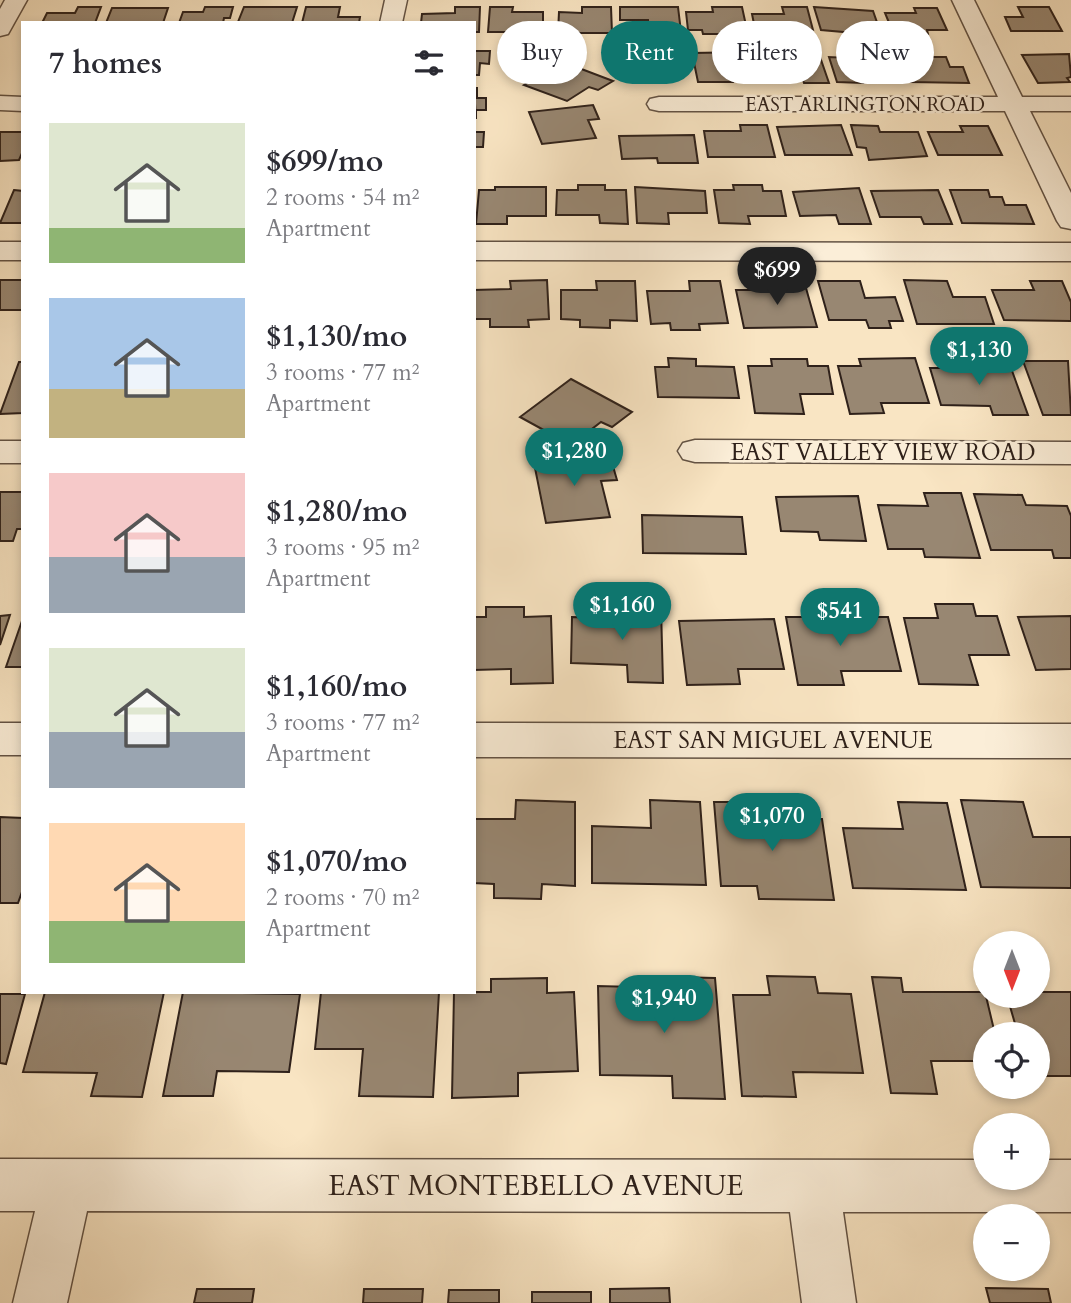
<!DOCTYPE html>
<html lang="en">
<head>
<meta charset="utf-8">
<style>
	:root { --surface:#fff; --page:#f2f2f3; --text:#2b2b33; --muted:#7c7c81; --accent:#0f766e }
	body { margin:0; font-family:Cardo,serif; background:var(--page); color:var(--text); height:100vh; display:flex; flex-direction:column; font-size:26px; white-space:nowrap }
	* { box-sizing:border-box; margin:0 }
	p { font-size:23px; color:var(--muted) }
	.icon { flex:none; width:38px; height:38px; fill:none; stroke:currentColor; stroke-width:2; stroke-linecap:round; stroke-linejoin:round }
	.map { position:relative; flex:1; overflow:hidden }
	.details { position:absolute; left:21px; top:21px; width:455px; height:973px; display:flex; flex-direction:column; background:var(--surface); border-radius:0px; box-shadow:0 4px 10px #0003 }
	.details>* { flex:none }
	.top-card { position:absolute; left:497px; top:21px; width:469px; height:63px; display:flex; gap:14px }
	.needle { width:46px; rotate:180deg }
	.fabs { position:absolute; left:973px; top:931px; display:grid; gap:14px }
	.fabs a { display:grid; place-items:center; width:77px; height:77px; border-radius:50%; background:var(--surface); box-shadow:0 4px 10px #0003; font-size:35px }
	.price { position:absolute; translate:-50% -60px; padding:0 16px; border-radius:24px; background:var(--accent); color:#fff; font-size:23px; line-height:46px; filter:drop-shadow(0 2px 4px #0008) }
	.price::after { content:''; position:absolute; left:50%; top:42px; width:21px; height:16px; margin-left:-10px; background:inherit; clip-path:polygon(0 0,100% 0,50% 100%) }
	.price.active { background:#222; color:#fff }
	ul { padding:0; list-style:none }
	li { display:flex; align-items:center; gap:21px; height:175px; padding:0 28px }
	li span { display:grid; place-items:center; flex:none; width:196px; height:140px; border-radius:0px; color:#555 }
	li>.icon { margin-inline-start:auto }
	span .icon { width:84px; height:84px; fill:#fffc; stroke-width:1 }
	li b { font-size:30px }
	h2 { display:flex; justify-content:space-between; align-items:center; height:84px; padding:0 28px; font-size:30px }
	.chip { padding:0 24px; border-radius:32px; background:var(--surface); box-shadow:0 4px 10px #0003; font-size:24px; line-height:63px }
	.chip.active { background:var(--accent); color:#fff }
	.map>svg:first-child { display:block }
	.building { fill:#988772; stroke:#2f211a; stroke-width:2 }
	.lines { fill:none; stroke-linecap:round; stroke-linejoin:round }
	.street-casing { stroke:#625244; stroke-width:3 }
	.street { fill:#fbeed8; fill-rule:evenodd }
	.labels { text-anchor:middle; stroke-width:5; stroke-linejoin:round; paint-order:stroke }
	.far-street-label { font-size:19px; fill:#2f211a; stroke:#fbeed8 }
	.street-label { font-size:23px; fill:#2f211a; stroke:#fbeed8 }
	.near-street-label { font-size:28px; fill:#2f211a; stroke:#fbeed8 }
</style>
</head>
<body>
<div class="map">
<svg width="1071" height="1303" viewBox="0 0 1071 1303">
	<rect width="100%" height="100%" fill="#f9e5c3"/>
	<filter id="stains"><feTurbulence type="fractalNoise" baseFrequency=".00286" numOctaves="4"/><feColorMatrix values="0 0 0 0 .2 0 0 0 0 .09 0 0 0 0 .02 0 0 0 .5 -.17"/></filter>
	<radialGradient id="worn" r=".72"><stop offset=".6" stop-color="#630" stop-opacity="0"/><stop offset="1" stop-color="#630" stop-opacity=".3"/></radialGradient>
	<!-- building -->
	<g class="building">
		<polygon points="78,7 101,7 95,23 42,23 47,13 75,13"/>
		<polygon points="205,7 233,7 230,18 224,18 223,23 179,23 183,12 203,12"/>
		<polygon points="244,7 297,7 292,23 238,22"/>
		<polygon points="306,7 340,7 338,17 360,17 359,23 302,23"/>
		<polygon points="455,7 480,7 479,32 474,32 474,23 421,23 422,14 455,13"/>
		<polygon points="490,7 513,7 512,12 543,12 543,32 488,32"/>
		<polygon points="582,7 611,7 612,33 558,33 559,12 582,13"/>
		<polygon points="620,7 678,7 681,32 649,32 648,20 620,20"/>
		<polygon points="712,7 742,7 747,30 732,30 733,34 703,34 702,30 688,30 686,12 713,12"/>
		<polygon points="782,7 807,7 813,30 755,29 752,14 784,14"/>
		<polygon points="814,7 873,11 880,31 865,30 867,34 821,30"/>
		<polygon points="1018,7 1049,7 1062,31 1011,31 1005,17 1023,17"/>
		<polygon points="112,8 168,8 163,23 106,23"/>
		<polygon points="914,8 937,8 947,30 927,30 928,34 892,30 885,13 916,13"/>
		<polygon points="474,51 490,51 489,64 480,63 479,75 474,75"/>
		<polygon points="750,52 755,72 731,72 733,82 698,82 692,53"/>
		<polygon points="634,53 661,53 662,58 672,58 674,74 616,73 615,58 634,58"/>
		<polygon points="778,53 820,57 829,83 804,83 802,77 766,77 760,57 779,57"/>
		<polygon points="847,54 889,58 896,77 861,77 863,83 837,82 829,57 848,58"/>
		<polygon points="1069,54 1071,77 1067,78 1070,82 1038,83 1022,55"/>
		<polygon points="921,57 946,57 950,67 963,67 969,83 910,82 904,67 925,67"/>
		<polygon points="563,62 613,81 598,90 589,87 567,101 524,85"/>
		<polygon points="474,88 477,88 477,98 486,98 486,110 476,110 476,119"/>
		<polygon points="593,105 599,119 588,120 596,138 542,144 529,112"/>
		<polygon points="740,125 767,125 775,157 708,157 704,131 741,131"/>
		<polygon points="841,125 852,155 785,155 777,127"/>
		<polygon points="851,125 878,126 880,132 918,132 927,156 869,160 866,148 857,147"/>
		<polygon points="960,126 988,126 1002,155 938,155 928,132 963,132"/>
		<polygon points="0,132 23,132 23,151 19,160 0,161"/>
		<polygon points="474,132 484,132 483,147 474,147"/>
		<polygon points="694,135 698,163 658,163 657,158 622,159 619,136"/>
		<polygon points="578,185 605,185 605,190 626,190 628,224 600,223 599,215 556,215 557,190 578,190"/>
		<polygon points="733,185 762,185 763,191 781,191 786,216 748,216 750,224 719,223 714,190 734,190"/>
		<polygon points="495,187 546,187 546,216 507,216 507,224 476,224 479,190 495,190"/>
		<polygon points="635,187 705,191 707,213 668,213 669,224 637,223"/>
		<polygon points="859,188 871,224 839,224 836,215 800,216 793,192"/>
		<polygon points="14,190 23,191 23,223 0,223"/>
		<polygon points="938,190 952,224 924,224 921,217 880,217 871,191"/>
		<polygon points="950,190 988,190 990,197 1002,197 1005,205 1026,205 1034,224 962,223"/>
		<rect x="0" y="280" width="23" height="30"/>
		<polygon points="547,280 549,319 528,320 529,327 490,327 490,319 474,319 474,290 511,289 510,281"/>
		<polygon points="904,280 947,281 953,297 985,297 994,324 917,324"/>
		<polygon points="596,281 635,281 637,321 610,320 610,328 580,327 580,320 561,319 561,290 597,290"/>
		<polygon points="689,281 720,281 728,323 699,324 700,330 671,330 670,323 651,324 647,291 690,291"/>
		<polygon points="804,281 817,327 744,328 736,290 777,290 774,282"/>
		<polygon points="818,281 860,281 865,298 895,297 903,321 889,321 891,328 869,328 866,320 829,320"/>
		<polygon points="1030,281 1062,281 1071,302 1071,321 1004,320 992,290 1034,290"/>
		<polygon points="668,358 696,359 696,366 734,367 739,398 658,397 655,367 669,367"/>
		<polygon points="915,358 929,403 881,403 884,413 850,414 838,366 861,366 859,359"/>
		<polygon points="771,359 807,359 808,366 828,366 833,394 800,394 804,414 755,413 748,366 772,366"/>
		<polygon points="945,359 988,359 991,368 1011,368 1028,415 993,415 990,406 941,405 930,368 948,368"/>
		<polygon points="1023,361 1068,361 1071,415 1043,415"/>
		<polygon points="19,362 23,362 23,413 0,414"/>
		<polygon points="571,379 632,412 612,427 601,422 571,445 520,417"/>
		<polygon points="610,456 617,480 601,481 610,517 546,523 534,463"/>
		<polygon points="0,492 23,492 23,529 17,529 13,541 0,541"/>
		<polygon points="924,493 961,493 980,558 925,557 923,549 888,549 878,505 928,506"/>
		<polygon points="974,494 1022,495 1026,505 1067,506 1071,516 1071,558 1054,558 1052,550 991,550"/>
		<polygon points="858,496 866,541 820,540 818,532 781,531 776,497"/>
		<polygon points="642,515 742,517 746,554 643,553"/>
		<polygon points="935,604 973,604 976,616 997,616 1009,655 969,655 978,685 919,684 904,618 938,618"/>
		<polygon points="486,607 524,607 524,617 551,616 553,683 511,684 511,669 474,670 474,617 486,617"/>
		<polygon points="614,607 661,608 663,683 628,682 627,665 571,663 572,617 614,618"/>
		<polygon points="10,615 0,645 0,616"/>
		<polygon points="1071,616 1071,669 1036,670 1018,617"/>
		<polygon points="786,617 888,617 901,671 841,671 844,685 798,685"/>
		<polygon points="23,618 23,667 6,667"/>
		<polygon points="774,619 784,669 738,669 740,684 687,685 679,621"/>
		<polygon points="516,800 575,802 575,886 542,884 541,899 494,898 494,884 474,883 474,819 515,819"/>
		<polygon points="650,800 700,802 706,885 592,883 592,826 651,828"/>
		<polygon points="961,800 1023,802 1033,837 1071,837 1071,888 981,887"/>
		<polygon points="714,802 763,802 766,819 822,819 834,900 759,899 757,886 721,886"/>
		<polygon points="898,802 947,803 966,890 853,888 843,828 903,829"/>
		<polygon points="0,817 23,818 23,889 18,903 0,903"/>
		<polygon points="767,976 815,977 818,993 851,994 863,1073 793,1072 796,1097 742,1096 733,995 770,995"/>
		<polygon points="671,977 715,978 725,1099 673,1098 672,1076 600,1075 598,986 672,988"/>
		<polygon points="872,977 901,978 903,992 985,992 995,1034 985,1034 985,1061 931,1061 937,1094 891,1093"/>
		<polygon points="547,978 547,993 574,992 578,1071 518,1073 518,1096 452,1098 454,992 491,992 491,979"/>
		<polygon points="45,992 164,992 142,1097 91,1096 97,1073 23,1072"/>
		<polygon points="183,992 300,994 289,1072 217,1071 213,1096 163,1096"/>
		<polygon points="321,992 439,992 433,1097 359,1096 363,1049 315,1049"/>
		<polygon points="1038,992 1071,992 1071,1076 1038,1076 1038,1034 1018,1034 1007,996 1038,996"/>
		<polygon points="0,994 25,994 6,1064 0,1063"/>
		<polygon points="669,1288 670,1303 610,1303 610,1289"/>
		<polygon points="986,1288 1048,1289 1051,1303 990,1303"/>
		<polygon points="197,1289 254,1289 252,1303 194,1303"/>
		<polygon points="364,1289 423,1289 422,1303 363,1303"/>
		<polygon points="449,1290 499,1290 499,1303 448,1303"/>
		<rect x="532" y="1292" width="59" height="11"/>
	</g>
	<g class="lines">
		<!-- street casing -->
		<g class="street-casing">
			<g id="street">
				<polygon points="5,0 27,0 8,34 0,36 0,9"/>
				<polygon points="385,0 407,0 402,23 380,23"/>
				<polygon points="952,0 974,0 1022,97 1071,97 1071,111 1030,111 1071,193 1071,229 1061,227 1057,221 1005,111 659,111 650,109 647,104 650,99 659,97 998,97"/>
				<polygon points="0,96 23,97 23,111 0,110"/>
				<rect x="0" y="242" width="23" height="18"/>
				<polygon points="474,242 1071,243 1071,261 474,260"/>
				<polygon points="695,440 1071,442 1071,464 695,462 683,459 678,451 683,443"/>
				<rect x="0" y="441" width="23" height="22"/>
				<rect x="0" y="723" width="23" height="32"/>
				<polygon points="474,723 1071,724 1071,758 474,757"/>
				<polygon points="0,1159 985,1160 985,1178 1038,1178 1038,1160 1071,1160 1071,1212 843,1212 856,1303 802,1303 790,1212 87,1211 67,1303 13,1303 35,1211 0,1211"/>
			</g>
		</g>
		<!-- street -->
		<use href="#street" class="street"/>
	</g>
	<g class="labels">
		<!-- far-street labels -->
		<g class="far-street-label">
			<text x="865" y="111">EAST ARLINGTON ROAD</text>
		</g>
		<!-- street labels -->
		<g class="street-label">
			<text x="883" y="460">EAST VALLEY VIEW ROAD</text>
			<text x="773" y="748">EAST SAN MIGUEL AVENUE</text>
		</g>
		<!-- near-street labels -->
		<g class="near-street-label">
			<text x="536" y="1195">EAST MONTEBELLO AVENUE</text>
		</g>
	</g>
	<rect width="100%" height="100%" filter="url(#stains)"/>
	<rect width="100%" height="100%" fill="url(#worn)"/>
</svg>
<div class="fabs">
<a><svg class="needle" viewBox="-14 -14 28 28"><path d="M0-13l5 13h-10z" fill="#e53935"/><path d="M0 13l5-13h-10z" fill="#7c7c81"/></svg></a>
<a><svg class="icon" aria-label="locate" viewBox="0 0 24 24"><circle cx="12" cy="12" r="6"/><path d="M12 2v4M12 18v4M2 12h4M18 12h4"/></svg></a>
<a>+</a>
<a>−</a>
</div>
<b class="price active" style="left:777px;top:307px">$699</b>
<b class="price" style="left:979px;top:387px">$1,130</b>
<b class="price" style="left:574px;top:488px">$1,280</b>
<b class="price" style="left:622px;top:642px">$1,160</b>
<b class="price" style="left:840px;top:648px">$541</b>
<b class="price" style="left:772px;top:853px">$1,070</b>
<b class="price" style="left:664px;top:1035px">$1,940</b>
<div class="top-card">
<a class="chip">Buy</a>
<a class="chip active">Rent</a>
<a class="chip">Filters</a>
<a class="chip">New</a>
</div>
<section class="details">
<h2>7 homes<svg class="icon" aria-label="filters" viewBox="0 0 24 24"><path d="M4 7h16M4 17h16"/><circle cx="9" cy="7" r="2"/><circle cx="15" cy="17" r="2"/></svg></h2>
<ul>
<li><span style="background:linear-gradient(#dfe7d0 75%,#8fb573 0)"><svg class="icon" aria-label="home" viewBox="0 0 24 24"><path d="M3 11l9-7 9 7M6 9v11h12V9"/></svg></span><div><b>$699/mo</b><p>2 rooms · 54 m²</p><p>Apartment</p></div></li>
<li><span style="background:linear-gradient(#a9c7e8 65%,#c2b280 0)"><svg class="icon" aria-label="home" viewBox="0 0 24 24"><path d="M3 11l9-7 9 7M6 9v11h12V9"/></svg></span><div><b>$1,130/mo</b><p>3 rooms · 77 m²</p><p>Apartment</p></div></li>
<li><span style="background:linear-gradient(#f6c9c9 60%,#9aa5b1 0)"><svg class="icon" aria-label="home" viewBox="0 0 24 24"><path d="M3 11l9-7 9 7M6 9v11h12V9"/></svg></span><div><b>$1,280/mo</b><p>3 rooms · 95 m²</p><p>Apartment</p></div></li>
<li><span style="background:linear-gradient(#dfe7d0 60%,#9aa5b1 0)"><svg class="icon" aria-label="home" viewBox="0 0 24 24"><path d="M3 11l9-7 9 7M6 9v11h12V9"/></svg></span><div><b>$1,160/mo</b><p>3 rooms · 77 m²</p><p>Apartment</p></div></li>
<li><span style="background:linear-gradient(#ffd9b3 70%,#8fb573 0)"><svg class="icon" aria-label="home" viewBox="0 0 24 24"><path d="M3 11l9-7 9 7M6 9v11h12V9"/></svg></span><div><b>$1,070/mo</b><p>2 rooms · 70 m²</p><p>Apartment</p></div></li>
</ul>
</section>
</div>
</body>
</html>
